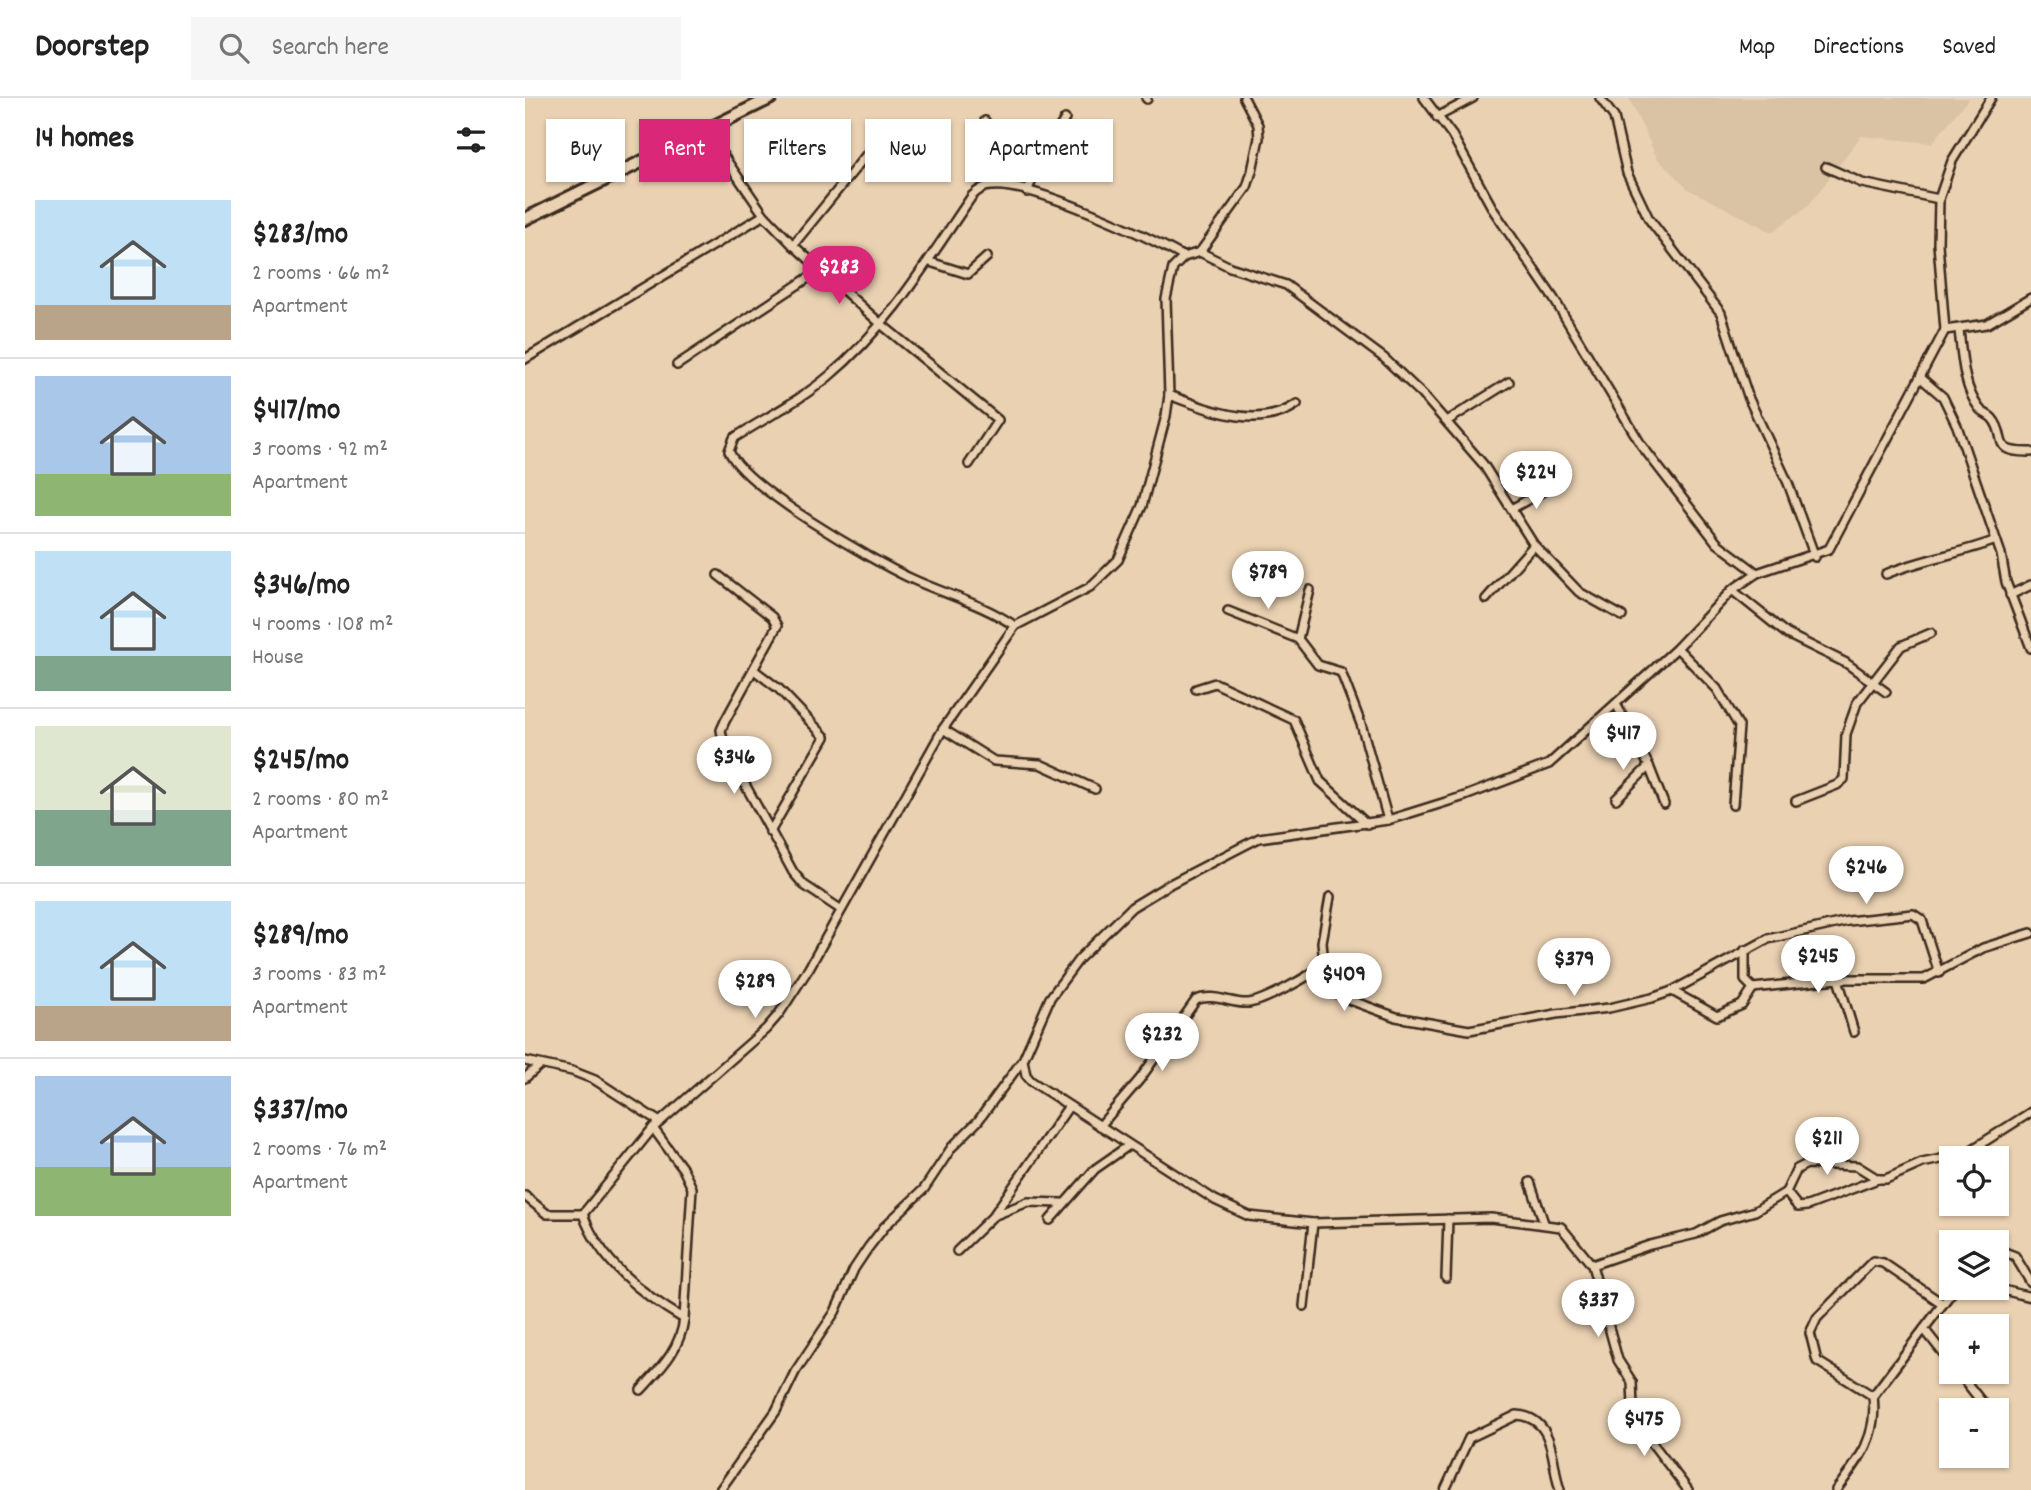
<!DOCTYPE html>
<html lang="en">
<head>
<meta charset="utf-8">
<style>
	:root { --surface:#fff; --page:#f6f6f6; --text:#222; --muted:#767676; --line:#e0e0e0; --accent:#db2777 }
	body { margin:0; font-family:Dekko,sans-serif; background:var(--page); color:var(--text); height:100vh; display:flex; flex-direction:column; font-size:26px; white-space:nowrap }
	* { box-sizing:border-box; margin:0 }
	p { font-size:23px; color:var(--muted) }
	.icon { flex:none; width:38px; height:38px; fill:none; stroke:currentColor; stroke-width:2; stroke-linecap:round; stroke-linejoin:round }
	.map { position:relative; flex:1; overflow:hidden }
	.sheet { display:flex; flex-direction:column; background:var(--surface); width:525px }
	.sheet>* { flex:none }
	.top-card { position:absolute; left:21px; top:21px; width:665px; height:63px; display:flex; gap:14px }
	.fabs { position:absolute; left:1414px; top:1048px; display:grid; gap:14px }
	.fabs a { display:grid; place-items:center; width:70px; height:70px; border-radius:0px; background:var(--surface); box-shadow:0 2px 5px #0004; font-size:35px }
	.price { position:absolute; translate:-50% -60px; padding:0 16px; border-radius:24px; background:#fff; color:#222; font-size:23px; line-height:46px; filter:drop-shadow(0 2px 4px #0008) }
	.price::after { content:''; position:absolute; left:50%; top:42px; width:21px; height:16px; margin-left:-10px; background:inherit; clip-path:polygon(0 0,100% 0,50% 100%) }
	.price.on { background:var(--accent); color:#fff }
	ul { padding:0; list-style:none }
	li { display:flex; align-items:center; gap:21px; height:175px; padding:0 35px }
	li+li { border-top:2px solid var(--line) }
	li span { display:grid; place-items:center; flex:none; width:196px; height:140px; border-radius:0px; color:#555 }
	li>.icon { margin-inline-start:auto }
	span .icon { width:84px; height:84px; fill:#fffc; stroke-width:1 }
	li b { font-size:30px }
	h2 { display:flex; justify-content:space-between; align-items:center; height:84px; padding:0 35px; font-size:30px }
	.pill { padding:0 24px; border-radius:0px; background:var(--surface); box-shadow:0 2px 5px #0004; font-size:24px; line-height:63px }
	.pill.on { background:var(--accent); color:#fff }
	header { display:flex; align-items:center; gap:42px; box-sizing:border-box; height:98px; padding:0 35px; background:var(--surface); border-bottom:2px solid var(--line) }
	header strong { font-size:33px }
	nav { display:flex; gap:38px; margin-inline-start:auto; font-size:24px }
	.search { width:490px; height:63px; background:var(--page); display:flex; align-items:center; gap:18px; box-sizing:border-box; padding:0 24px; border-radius:0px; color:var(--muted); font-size:26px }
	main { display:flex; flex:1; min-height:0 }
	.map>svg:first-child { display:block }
	.built { fill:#dac2a4 }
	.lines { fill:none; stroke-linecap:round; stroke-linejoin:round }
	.street-casing { stroke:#3b2a1e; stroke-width:12 }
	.secondary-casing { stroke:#3b2a1e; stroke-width:16 }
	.street { stroke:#ead1b2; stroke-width:7 }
	.secondary { stroke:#ead1b2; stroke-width:10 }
</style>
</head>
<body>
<header>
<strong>Doorstep</strong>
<div class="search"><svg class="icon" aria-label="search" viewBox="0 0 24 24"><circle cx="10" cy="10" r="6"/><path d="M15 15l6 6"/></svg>Search here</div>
<nav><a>Map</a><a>Directions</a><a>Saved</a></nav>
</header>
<main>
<section class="sheet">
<h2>14 homes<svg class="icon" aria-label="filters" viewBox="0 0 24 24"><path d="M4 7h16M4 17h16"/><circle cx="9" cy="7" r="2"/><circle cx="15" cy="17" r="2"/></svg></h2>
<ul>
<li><span style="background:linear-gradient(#bfe0f5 75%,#b9a48a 0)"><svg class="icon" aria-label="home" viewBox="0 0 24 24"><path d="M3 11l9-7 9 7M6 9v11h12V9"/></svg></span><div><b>$283/mo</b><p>2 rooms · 66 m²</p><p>Apartment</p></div></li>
<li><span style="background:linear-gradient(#a9c7e8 70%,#8fb573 0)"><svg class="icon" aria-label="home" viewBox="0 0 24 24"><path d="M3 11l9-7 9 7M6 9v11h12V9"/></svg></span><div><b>$417/mo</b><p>3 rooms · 92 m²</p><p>Apartment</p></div></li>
<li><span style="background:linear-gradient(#bfe0f5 75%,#7fa58c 0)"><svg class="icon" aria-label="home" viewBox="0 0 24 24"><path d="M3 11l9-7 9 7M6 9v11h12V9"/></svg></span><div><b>$346/mo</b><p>4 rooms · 108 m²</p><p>House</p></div></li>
<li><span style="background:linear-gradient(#dfe7d0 60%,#7fa58c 0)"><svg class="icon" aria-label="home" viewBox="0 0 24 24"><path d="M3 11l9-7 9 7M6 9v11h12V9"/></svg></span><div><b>$245/mo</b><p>2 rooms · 80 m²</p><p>Apartment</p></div></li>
<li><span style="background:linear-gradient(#bfe0f5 75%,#b9a48a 0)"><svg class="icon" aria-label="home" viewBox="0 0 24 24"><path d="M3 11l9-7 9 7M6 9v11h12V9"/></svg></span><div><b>$289/mo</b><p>3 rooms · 83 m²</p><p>Apartment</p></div></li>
<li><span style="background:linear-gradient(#a9c7e8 65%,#8fb573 0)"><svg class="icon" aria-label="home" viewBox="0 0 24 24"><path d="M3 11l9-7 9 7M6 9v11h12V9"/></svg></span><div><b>$337/mo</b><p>2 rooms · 76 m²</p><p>Apartment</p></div></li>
</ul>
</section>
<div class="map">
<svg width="1506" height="1392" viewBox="0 0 1506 1392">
	<rect width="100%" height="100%" fill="#ead1b2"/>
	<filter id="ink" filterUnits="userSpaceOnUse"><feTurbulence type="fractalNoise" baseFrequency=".0143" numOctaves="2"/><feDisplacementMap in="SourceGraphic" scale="14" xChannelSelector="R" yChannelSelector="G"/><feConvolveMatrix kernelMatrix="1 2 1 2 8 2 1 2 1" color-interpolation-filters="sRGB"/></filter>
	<g filter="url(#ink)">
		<!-- built -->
		<polygon class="built" points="1104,0 1444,0 1407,45 1336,38 1283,108 1247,134 1163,91 1132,60"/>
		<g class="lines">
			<!-- street casing -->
			<g class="street-casing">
				<g id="street">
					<polyline points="621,0 622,1"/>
					<polyline points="899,0 927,37 969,113 1029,201 1117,348 1192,445 1232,475 1304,451 1420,232 1413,146 1414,101 1427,63 1466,0"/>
					<polyline points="1075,0 1089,19 1102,75 1124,121 1196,215 1224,301 1263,385 1290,459"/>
					<polyline points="912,19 948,0"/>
					<path d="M460,23C475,44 486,62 479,88"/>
					<polyline points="180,31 239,117 268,147 356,226 473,322 444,366"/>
					<polyline points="1301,69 1337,85 1414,101"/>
					<polyline points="502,94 518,56 540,21"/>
					<polyline points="268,147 342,56 378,30"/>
					<polyline points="675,154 705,169 761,187 859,260 898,297 958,366 1009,447 1054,494 1097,518"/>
					<polyline points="405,164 443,176 462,159"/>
					<polyline points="1420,232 1462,226 1506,200"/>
					<path d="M1434,232C1437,257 1438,289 1454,310C1457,315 1463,316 1467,320C1484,339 1463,355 1506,354"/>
					<polyline points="0,261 239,117"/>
					<polyline points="152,267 295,172"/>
					<polyline points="1396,280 1418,299 1432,328 1476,456 1481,484 1506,550"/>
					<path d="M644,297C684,312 734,333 772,306"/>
					<polyline points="922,323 984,284"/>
					<polyline points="988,410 1020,392"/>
					<path d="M1361,476C1397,461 1435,456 1471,442"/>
					<polyline points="193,477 247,519 252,528 200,623 196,632 199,648 268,774 279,787 315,811"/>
					<polyline points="1207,492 1262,536 1321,565 1361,594"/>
					<polyline points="1485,497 1506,487"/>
					<polyline points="961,501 1009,447"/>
					<polyline points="703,513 773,541 793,567 816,574 836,626 863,722"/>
					<path d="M490,528C458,506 422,497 387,481C348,463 219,389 204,353L209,340C240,320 276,302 304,278C364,228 403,162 447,98C452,93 458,88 466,88C505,83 622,138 659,159"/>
					<polyline points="773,541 785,492"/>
					<polyline points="1152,550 1192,591 1214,628 1208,707"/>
					<polyline points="229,572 254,591 300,639 245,734"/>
					<polyline points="671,591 690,585 769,622 795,683 842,726"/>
					<polyline points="1091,606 1124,668 1139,706"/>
					<polyline points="418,631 469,663 515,666 570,691"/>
					<polyline points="1091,701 1124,668"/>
					<polyline points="1271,703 1312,687 1319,681 1321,636 1332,605 1376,548 1406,535"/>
					<polyline points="1220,852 1220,882 1228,890 1313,881 1399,881 1458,850 1506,835"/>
					<polyline points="791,875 809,894 825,902 871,919 944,932 1031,916 1084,910 1127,900 1147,893 1243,841 1323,823 1388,816 1397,822 1414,875"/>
					<polyline points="1313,881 1329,934"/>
					<polyline points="1147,893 1192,918 1217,907 1228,890"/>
					<polyline points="0,963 47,973 70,982 135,1024"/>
					<polyline points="0,980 15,967"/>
					<path d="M575,1028L615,981L671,902C687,895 705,905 721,905C735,906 792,875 799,865L797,844L805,799"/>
					<polyline points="128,1030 158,1071 167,1090 159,1221"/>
					<polyline points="1005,1084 1019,1125"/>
					<polyline points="1261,1094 1273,1109 1282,1108 1353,1081 1361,1081 1397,1065 1440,1056 1506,1014"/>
					<polyline points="0,1098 22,1116 58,1116 128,1030 241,931 254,916 284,870 418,631 490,528 565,489 593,462 617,408 641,318 644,297 641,201 648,170 659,159 675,154 722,89 727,73 734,40 733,27 719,0"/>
					<path d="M58,1116C75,1164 117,1196 159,1221C155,1252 136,1270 116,1292"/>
					<polyline points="468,1118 503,1104 537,1105"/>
					<polyline points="525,1122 570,1071 603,1048"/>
					<polyline points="1472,1151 1490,1158 1506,1185"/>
					<polyline points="432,1153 468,1118 544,1008"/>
					<polyline points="1067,1167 1125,1147 1171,1136 1195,1123 1230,1113 1261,1094 1272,1071 1282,1066 1332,1068 1353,1081"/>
					<polyline points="921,1180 923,1121"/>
					<polyline points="1470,1190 1506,1199"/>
					<polyline points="779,1208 788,1125"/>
					<polyline points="1399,1231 1426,1265"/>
					<polyline points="1433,1274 1463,1312"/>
					<polyline points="1348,1298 1292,1263 1285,1235 1292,1220 1348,1163 1358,1165 1418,1206"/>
					<polyline points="195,1392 251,1313 270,1274 310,1214 329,1171 343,1150 360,1128 399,1091 427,1049 453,1023 497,963"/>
					<path d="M920,1392L944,1340L992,1317C1032,1320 1026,1368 1035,1392"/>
					<polyline points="1163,1392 1114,1328 1108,1309 1107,1284 1093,1262 1067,1167 1036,1129 966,1120 788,1125 724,1118 690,1102 506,983 501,977 498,962 525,900 554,861 607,809 645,786 734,740 863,722 940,698 1024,666 1152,550 1207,492 1232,475"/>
					<path d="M1311,1392C1335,1361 1353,1338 1348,1298L1430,1190"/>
				</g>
			</g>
			<!-- secondary casing -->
			<g class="secondary-casing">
				<polyline id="secondary" points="0,121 246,0"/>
			</g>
			<!-- street -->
			<use href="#street" class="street"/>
			<!-- secondary -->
			<use href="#secondary" class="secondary"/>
		</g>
	</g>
</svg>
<div class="fabs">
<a><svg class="icon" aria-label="locate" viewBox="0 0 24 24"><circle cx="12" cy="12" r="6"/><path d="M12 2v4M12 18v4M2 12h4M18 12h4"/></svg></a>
<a><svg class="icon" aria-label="layers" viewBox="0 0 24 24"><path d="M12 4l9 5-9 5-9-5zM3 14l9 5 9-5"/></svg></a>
<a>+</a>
<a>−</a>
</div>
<b class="price on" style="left:314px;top:208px">$283</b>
<b class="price" style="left:1011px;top:413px">$224</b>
<b class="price" style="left:743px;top:513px">$789</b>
<b class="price" style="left:1098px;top:674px">$417</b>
<b class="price" style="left:209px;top:698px">$346</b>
<b class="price" style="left:1341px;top:808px">$246</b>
<b class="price" style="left:1293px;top:897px">$245</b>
<b class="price" style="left:1049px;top:900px">$379</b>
<b class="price" style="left:819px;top:915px">$409</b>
<b class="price" style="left:230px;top:922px">$289</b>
<b class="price" style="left:637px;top:975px">$232</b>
<b class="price" style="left:1302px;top:1079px">$211</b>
<b class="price" style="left:1073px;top:1241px">$337</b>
<b class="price" style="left:1119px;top:1360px">$475</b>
<div class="top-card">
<a class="pill">Buy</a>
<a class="pill on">Rent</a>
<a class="pill">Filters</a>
<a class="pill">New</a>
<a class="pill">Apartment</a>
</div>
</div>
</main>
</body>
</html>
